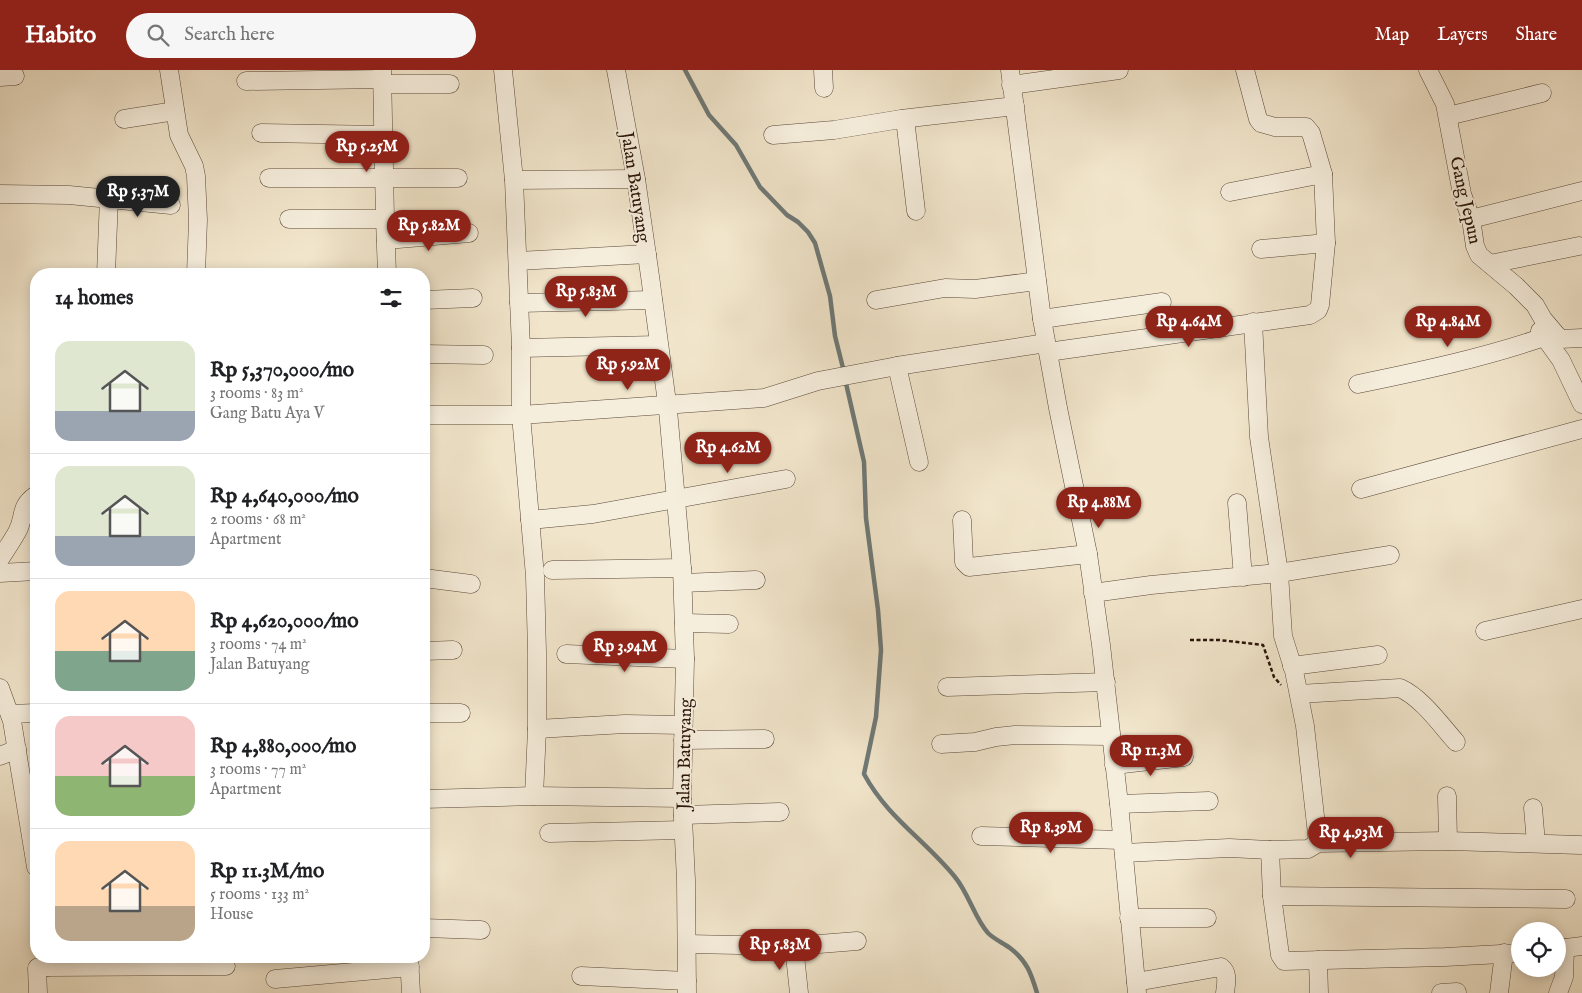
<!DOCTYPE html>
<html lang="en">
<head>
<meta charset="utf-8">
<style>
	:root { --surface:#fff; --page:#f6f6f6; --text:#202124; --muted:#757577; --line:#e0e0e0; --accent:#8f2418 }
	body { margin:0; font-family:"IM FELL English",serif; background:var(--page); color:var(--text); height:100vh; display:flex; flex-direction:column; font-size:19px; white-space:nowrap }
	* { box-sizing:border-box; margin:0 }
	p { font-size:16px; color:var(--muted) }
	.icon { flex:none; width:28px; height:28px; fill:none; stroke:currentColor; stroke-width:2; stroke-linecap:round; stroke-linejoin:round }
	.map { position:relative; flex:1; overflow:hidden }
	.details { position:absolute; left:30px; top:198px; width:400px; height:695px; display:flex; flex-direction:column; background:var(--surface); border-radius:20px; box-shadow:0 2px 12px #0003 }
	.details>* { flex:none }
	.tools { position:absolute; left:1511px; top:852px; display:grid; gap:10px }
	.tools a { display:grid; place-items:center; width:55px; height:55px; border-radius:50%; background:var(--surface); box-shadow:0 2px 12px #0003; font-size:25px }
	.price { position:absolute; translate:-50% -42px; padding:0 11px; border-radius:18px; background:var(--accent); color:#fff; font-size:16px; line-height:32px; filter:drop-shadow(0 1px 2px #0008) }
	.price::after { content:''; position:absolute; left:50%; top:30px; width:15px; height:11px; margin-left:-8px; background:inherit; clip-path:polygon(0 0,100% 0,50% 100%) }
	.price.on { background:#222; color:#fff }
	ul { padding:0; list-style:none }
	li { display:flex; align-items:center; gap:15px; height:125px; padding:0 25px }
	li+li { border-top:1px solid var(--line) }
	li span { display:grid; place-items:center; flex:none; width:140px; height:100px; border-radius:15px; color:#555 }
	li>.icon { margin-inline-start:auto }
	span .icon { width:60px; height:60px; fill:#fffc; stroke-width:1 }
	li b { font-size:21px }
	h2 { display:flex; justify-content:space-between; align-items:center; height:60px; padding:0 25px; font-size:21px }
	header { display:flex; align-items:center; gap:30px; box-sizing:border-box; height:70px; padding:0 25px; background:var(--accent); color:#fff }
	header strong { font-size:24px }
	nav { display:flex; gap:28px; margin-inline-start:auto; font-size:18px }
	.search { width:350px; height:45px; background:var(--page); display:flex; align-items:center; gap:12px; box-sizing:border-box; padding:0 18px; border-radius:28px; color:var(--muted); font-size:19px }
	.map>svg:first-child { display:block }
	.lines { fill:none; stroke-linecap:round; stroke-linejoin:round }
	.stream { stroke:#6f7976; stroke-width:4.5 }
	.minor-casing { stroke:#5a4839; stroke-width:19 }
	.path { stroke:#281308; stroke-width:2.5; stroke-dasharray:4 2.5; stroke-linecap:butt }
	.minor { stroke:#f6eedd; stroke-width:18 }
	.labels { text-anchor:middle; stroke-width:4; stroke-linejoin:round; paint-order:stroke }
	.street-label { font-size:18px; fill:#281308; stroke:#f6eedd }
</style>
</head>
<body>
<header>
<strong>Habito</strong>
<div class="search"><svg class="icon" aria-label="search" viewBox="0 0 24 24"><circle cx="10" cy="10" r="6"/><path d="M15 15l6 6"/></svg>Search here</div>
<nav><a>Map</a><a>Layers</a><a>Share</a></nav>
</header>
<div class="map">
<svg width="1582" height="923" viewBox="0 0 1582 923">
	<rect width="100%" height="100%" fill="#f1e5cb"/>
	<filter id="stains"><feTurbulence type="fractalNoise" baseFrequency=".004" numOctaves="4"/><feColorMatrix values="0 0 0 0 .2 0 0 0 0 .09 0 0 0 0 .02 0 0 0 .5 -.17"/></filter>
	<radialGradient id="worn" r=".72"><stop offset=".6" stop-color="#630" stop-opacity="0"/><stop offset="1" stop-color="#630" stop-opacity=".3"/></radialGradient>
	<g class="lines">
		<!-- stream -->
		<g class="stream">
			<polyline points="685,0 709,45 736,75 760,117 787,145 798,152 808,162 815,173 830,226 835,266 844,302"/>
			<path d="M845,309L864,392L866,448L878,540L881,580L876,647L864,704C887,747 925,770 955,807C969,824 975,849 988,863C994,869 1003,873 1010,878C1027,891 1031,903 1037,923"/>
		</g>
		<!-- minor casing -->
		<g class="minor-casing">
			<g id="minor">
				<polyline points="169,0 179,65 194,96 196,106 198,150 196,204"/>
				<polyline points="382,0 385,149 387,204"/>
				<polyline points="503,0 514,110 521,278 521,345 535,506 537,582 537,659 534,726"/>
				<polyline points="616,0 636,109 650,206 668,340 682,498 685,589 682,728 686,810 687,923"/>
				<polyline points="823,0 824,18"/>
				<polyline points="1010,0 1042,249 1058,338 1088,484 1101,575 1119,734 1137,923"/>
				<polyline points="1428,0 1445,34 1462,124 1471,149 1475,176 1479,185 1516,216 1535,235 1543,249 1560,269 1582,268"/>
				<polyline points="0,7 15,6"/>
				<polyline points="246,11 383,9"/>
				<polyline points="383,14 450,14"/>
				<polyline points="1011,15 1119,0"/>
				<polyline points="1448,46 1542,23"/>
				<polyline points="124,49 175,41"/>
				<polyline points="905,49 916,141"/>
				<polyline points="261,63 383,65"/>
				<polyline points="773,65 834,60 901,49 1015,36"/>
				<polyline points="269,108 458,108"/>
				<polyline points="514,110 636,109"/>
				<polyline points="1230,122 1323,104"/>
				<polyline points="0,124 69,125 171,135"/>
				<polyline points="289,149 385,149"/>
				<polyline points="1471,149 1582,121"/>
				<polyline points="386,170 469,163"/>
				<polyline points="1261,179 1326,173"/>
				<polyline points="518,191 647,184"/>
				<polyline points="1490,194 1579,176"/>
				<polyline points="106,204 109,128"/>
				<polyline points="424,230 473,228"/>
				<polyline points="876,230 945,218 975,219 1037,211"/>
				<polyline points="519,233 653,230"/>
				<polyline points="1042,249 1162,232"/>
				<polyline points="1253,252 1259,367 1279,503 1283,566 1294,601 1305,656 1318,773"/>
				<polyline points="1540,261 1561,290 1582,334"/>
				<polyline points="521,278 658,275"/>
				<polyline points="1048,282 1310,245 1318,240 1320,235 1326,173 1323,104 1311,63 1306,57 1275,57 1261,53 1258,49 1245,0"/>
				<polyline points="424,284 484,285"/>
				<polyline points="897,296 919,392"/>
				<path d="M1358,314C1421,301 1483,288 1544,267"/>
				<polyline points="424,345 521,345 764,328 818,311 897,296 1046,273"/>
				<polyline points="1361,419 1582,359"/>
				<polyline points="1237,433 1243,507"/>
				<polyline points="530,450 593,444 786,409"/>
				<polyline points="962,450 964,492 969,497 1088,484"/>
				<path d="M0,489C6,480 12,471 17,462C26,446 18,438 36,425"/>
				<polyline points="552,500 682,498"/>
				<polyline points="0,503 36,501"/>
				<polyline points="424,508 471,514"/>
				<polyline points="683,513 756,510"/>
				<polyline points="1093,523 1151,515 1279,503 1390,485"/>
				<polyline points="684,553 729,554"/>
				<polyline points="1485,561 1582,539"/>
				<polyline points="424,581 453,580"/>
				<polyline points="566,584 685,589"/>
				<polyline points="1292,596 1378,585"/>
				<polyline points="947,617 1106,612"/>
				<polyline points="0,618 12,651 36,797"/>
				<path d="M1299,624L1400,618C1422,628 1440,654 1456,672"/>
				<polyline points="424,643 461,643"/>
				<polyline points="10,644 36,643"/>
				<polyline points="537,659 625,654 683,655"/>
				<polyline points="683,670 765,669"/>
				<polyline points="941,674 975,672 996,667 1015,665 1111,666"/>
				<polyline points="0,686 17,679"/>
				<polyline points="1114,695 1184,687"/>
				<polyline points="1447,726 1448,771"/>
				<polyline points="424,729 534,726 682,728"/>
				<polyline points="1119,734 1209,731"/>
				<polyline points="1533,738 1536,773"/>
				<polyline points="683,745 780,742"/>
				<polyline points="549,763 683,760"/>
				<polyline points="981,766 1122,770"/>
				<polyline points="1270,780 1272,826 1280,885 1284,891 1445,887 1520,883"/>
				<polyline points="1124,783 1229,778 1270,780 1308,779 1318,773 1448,771 1580,775"/>
				<polyline points="1272,826 1566,829"/>
				<polyline points="1129,848 1207,848"/>
				<polyline points="424,858 481,860"/>
				<polyline points="687,874 794,876 857,871"/>
				<polyline points="794,876 799,923"/>
				<polyline points="1558,879 1582,876"/>
				<polyline points="409,887 411,923"/>
				<polyline points="1318,890 1319,923"/>
				<polyline points="47,897 226,896"/>
				<polyline points="581,906 687,911"/>
				<polyline points="275,909 410,897"/>
				<path d="M1136,912L1221,897C1229,903 1226,914 1225,923"/>
				<polyline points="38,923 37,898 38,897 47,897 47,892"/>
				<polyline points="1441,923 1457,922"/>
				<polyline points="1499,923 1504,883"/>
				<polyline points="1558,923 1564,907 1565,878"/>
			</g>
		</g>
		<!-- path -->
		<polyline class="path" points="1190,570 1219,570 1263,575 1274,607 1281,615"/>
		<!-- minor -->
		<use href="#minor" class="minor"/>
	</g>
	<g class="labels">
		<!-- street labels -->
		<g class="street-label">
			<text transform="translate(636 117) rotate(81)" y="6">Jalan Batuyang</text>
			<text transform="translate(1466 130) rotate(77)" y="6">Gang Jepun</text>
			<text transform="translate(684 684) rotate(-89)" y="6">Jalan Batuyang</text>
		</g>
	</g>
	<rect width="100%" height="100%" filter="url(#stains)"/>
	<rect width="100%" height="100%" fill="url(#worn)"/>
</svg>
<div class="tools">
<a><svg class="icon" aria-label="locate" viewBox="0 0 24 24"><circle cx="12" cy="12" r="6"/><path d="M12 2v4M12 18v4M2 12h4M18 12h4"/></svg></a>
</div>
<b class="price" style="left:367px;top:103px">Rp 5.25M</b>
<b class="price on" style="left:138px;top:148px">Rp 5.37M</b>
<b class="price" style="left:429px;top:182px">Rp 5.82M</b>
<b class="price" style="left:586px;top:248px">Rp 5.83M</b>
<b class="price" style="left:1189px;top:278px">Rp 4.64M</b>
<b class="price" style="left:1448px;top:278px">Rp 4.84M</b>
<b class="price" style="left:628px;top:321px">Rp 5.92M</b>
<b class="price" style="left:728px;top:404px">Rp 4.62M</b>
<b class="price" style="left:1099px;top:459px">Rp 4.88M</b>
<b class="price" style="left:625px;top:603px">Rp 3.94M</b>
<b class="price" style="left:1151px;top:707px">Rp 11.3M</b>
<b class="price" style="left:1051px;top:784px">Rp 8.39M</b>
<b class="price" style="left:1351px;top:789px">Rp 4.93M</b>
<b class="price" style="left:780px;top:901px">Rp 5.83M</b>
<section class="details">
<h2>14 homes<svg class="icon" aria-label="filters" viewBox="0 0 24 24"><path d="M4 7h16M4 17h16"/><circle cx="9" cy="7" r="2"/><circle cx="15" cy="17" r="2"/></svg></h2>
<ul>
<li><span style="background:linear-gradient(#dfe7d0 70%,#9aa5b1 0)"><svg class="icon" aria-label="home" viewBox="0 0 24 24"><path d="M3 11l9-7 9 7M6 9v11h12V9"/></svg></span><div><b>Rp 5,370,000/mo</b><p>3 rooms · 83 m²</p><p>Gang Batu Aya V</p></div></li>
<li><span style="background:linear-gradient(#dfe7d0 70%,#9aa5b1 0)"><svg class="icon" aria-label="home" viewBox="0 0 24 24"><path d="M3 11l9-7 9 7M6 9v11h12V9"/></svg></span><div><b>Rp 4,640,000/mo</b><p>2 rooms · 68 m²</p><p>Apartment</p></div></li>
<li><span style="background:linear-gradient(#ffd9b3 60%,#7fa58c 0)"><svg class="icon" aria-label="home" viewBox="0 0 24 24"><path d="M3 11l9-7 9 7M6 9v11h12V9"/></svg></span><div><b>Rp 4,620,000/mo</b><p>3 rooms · 74 m²</p><p>Jalan Batuyang</p></div></li>
<li><span style="background:linear-gradient(#f6c9c9 60%,#8fb573 0)"><svg class="icon" aria-label="home" viewBox="0 0 24 24"><path d="M3 11l9-7 9 7M6 9v11h12V9"/></svg></span><div><b>Rp 4,880,000/mo</b><p>3 rooms · 77 m²</p><p>Apartment</p></div></li>
<li><span style="background:linear-gradient(#ffd9b3 65%,#b9a48a 0)"><svg class="icon" aria-label="home" viewBox="0 0 24 24"><path d="M3 11l9-7 9 7M6 9v11h12V9"/></svg></span><div><b>Rp 11.3M/mo</b><p>5 rooms · 133 m²</p><p>House</p></div></li>
</ul>
</section>
</div>
</body>
</html>
